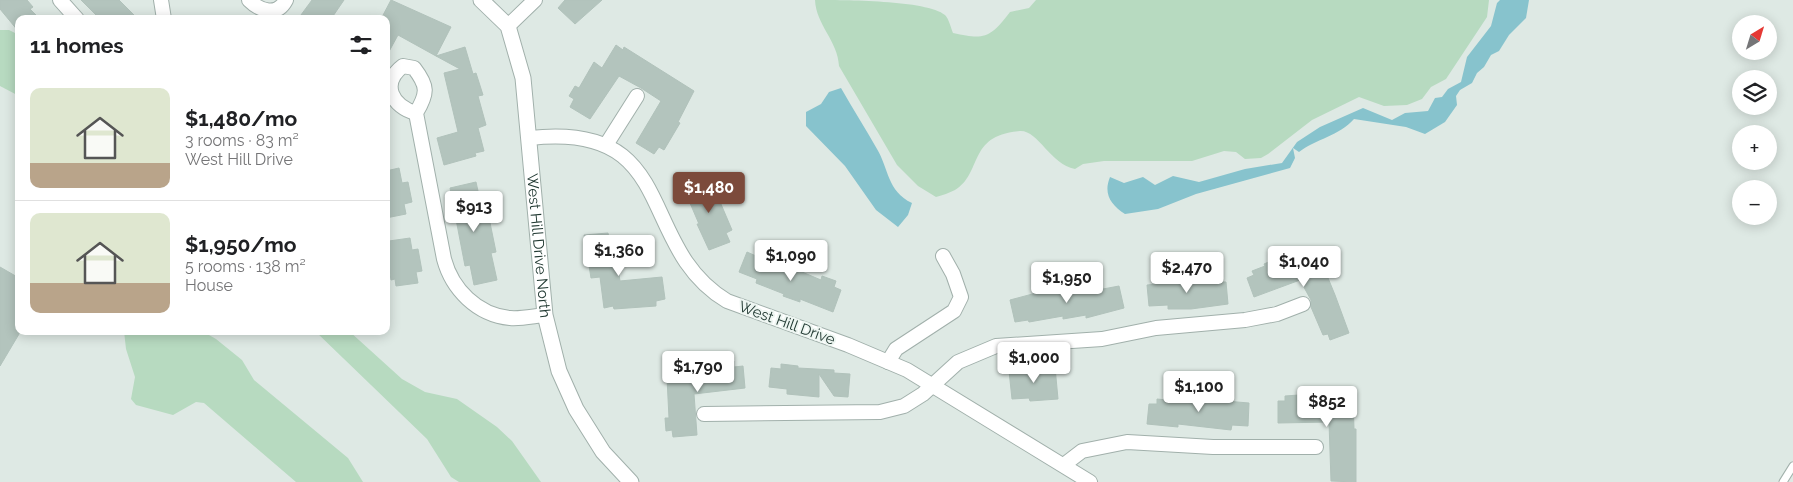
<!DOCTYPE html>
<html lang="en">
<head>
<meta charset="utf-8">
<style>
	:root { --surface:#fff; --page:#f2f2f2; --text:#202124; --muted:#757577; --line:#e0e0e0; --accent:#7c4a3b }
	body { margin:0; font-family:Raleway,sans-serif; background:var(--page); color:var(--text); height:100vh; display:flex; flex-direction:column; font-size:19px; white-space:nowrap }
	* { box-sizing:border-box; margin:0 }
	p { font-size:16px; color:var(--muted) }
	.icon { flex:none; width:28px; height:28px; fill:none; stroke:currentColor; stroke-width:2; stroke-linecap:round; stroke-linejoin:round }
	.map { position:relative; flex:1; overflow:hidden }
	.side { position:absolute; left:15px; top:15px; width:375px; height:320px; display:flex; flex-direction:column; background:var(--surface); border-radius:10px; box-shadow:0 2px 12px #0003 }
	.side>* { flex:none }
	.needle { width:32px; rotate:38deg }
	.fabs { position:absolute; left:1732px; top:15px; display:grid; gap:10px }
	.fabs a { display:grid; place-items:center; width:45px; height:45px; border-radius:50%; background:var(--surface); box-shadow:0 2px 12px #0003; font-size:25px }
	.price { position:absolute; translate:-50% -42px; padding:0 11px; border-radius:5px; background:#fff; color:#222; font-size:16px; line-height:32px; filter:drop-shadow(0 1px 2px #0008) }
	.price::after { content:''; position:absolute; left:50%; top:30px; width:15px; height:11px; margin-left:-8px; background:inherit; clip-path:polygon(0 0,100% 0,50% 100%) }
	.price.active { background:var(--accent); color:#fff }
	ul { padding:0; list-style:none }
	li { display:flex; align-items:center; gap:15px; height:125px; padding:0 15px }
	li+li { border-top:1px solid var(--line) }
	li span { display:grid; place-items:center; flex:none; width:140px; height:100px; border-radius:10px; color:#555 }
	li>.icon { margin-inline-start:auto }
	span .icon { width:60px; height:60px; fill:#fffc; stroke-width:1 }
	li b { font-size:21px }
	h2 { display:flex; justify-content:space-between; align-items:center; height:60px; padding:0 15px; font-size:21px }
	.map>svg:first-child { display:block }
	.green { fill:#b7dac0 }
	.water { fill:#87c3cd }
	.building { fill:#b3c4bd; stroke:#b1c2bb }
	.lines { fill:none; stroke-linecap:round; stroke-linejoin:round }
	.service-casing { stroke:#a1b0ab; stroke-width:9 }
	.minor-casing { stroke:#a1b0ab; stroke-width:16 }
	.tertiary-casing { stroke:#a1b0ab; stroke-width:17 }
	.service { stroke:#fff; stroke-width:7 }
	.minor { stroke:#fff; stroke-width:14 }
	.tertiary { stroke:#fff; stroke-width:15 }
	.labels { text-anchor:middle; stroke-width:4; stroke-linejoin:round; paint-order:stroke }
	.street-label { font-size:15px; fill:#203831; stroke:#eef6f2 }
</style>
</head>
<body>
<div class="map">
<svg width="1793" height="482" viewBox="0 0 1793 482">
	<rect width="100%" height="100%" fill="#dee9e4"/>
	<!-- green -->
	<g class="green">
		<path d="M815,0C843,0 927,0 945,15C949,19 951,28 953,33C985,40 990,38 1010,12L1029,8L1036,0H1489L1487,17L1446,79L1431,87L1422,99L1407,105L1384,106L1359,97L1312,120L1268,154L1261,158L1245,159L1236,152L1224,151L1192,161H1104L1083,164L1075,169C1050,164 1038,130 1020,131C967,135 983,173 955,190C949,193 943,195 936,197L918,186L897,165L839,66C838,41 816,25 815,0Z"/>
		<polygon points="0,30 9,30 19,35 19,96 0,86"/>
		<polygon points="124,331 202,331 216,339 242,360 254,380 348,458 363,482 296,482 204,403 196,402 173,415 136,405 131,399 135,377 126,349"/>
		<polygon points="315,331 349,331 402,379 425,392 457,399 497,427 512,441 541,482 459,482 451,477 427,439"/>
	</g>
	<!-- water -->
	<g class="water">
		<path d="M1500,0H1529L1526,18L1509,35L1499,51L1491,55L1484,67L1477,73L1472,83L1460,90L1456,96L1457,105L1445,122L1425,134L1406,127L1354,119C1339,136 1316,139 1299,152L1293,148L1295,158L1290,168L1196,194L1158,209L1125,214C1111,205 1103,194 1110,177L1124,183L1143,177L1155,185L1173,176L1199,182L1245,169L1282,163L1297,142L1320,127L1363,108L1392,120L1405,113L1428,111L1435,98L1442,97L1448,89L1461,82L1467,57L1491,26L1497,3Z"/>
		<path d="M841,88C853,109 865,128 877,149C889,169 887,191 912,203L908,215L898,227L876,210L845,166L806,126V112L821,104L829,92Z"/>
	</g>
	<!-- building -->
	<g class="building">
		<polygon points="0,0 27,0 33,7 30,9 40,19 19,19 19,32 0,9"/>
		<polygon points="81,0 119,0 138,19 100,19"/>
		<polygon points="312,0 344,0 331,19 298,19"/>
		<polygon points="391,0 451,27 436,56 398,35 386,57 386,19 381,19"/>
		<polygon points="565,0 602,0 575,24 558,8"/>
		<polygon points="616,45 623,50 624,47 694,91 678,122 680,123 664,150 659,147 654,154 636,143 661,101 641,88 619,76 590,119 570,107 574,99 569,96 575,86 579,88 594,62 602,68"/>
		<polygon points="465,47 473,74 476,73 483,95 478,96 486,125 478,128 484,151 475,153 476,156 444,165 437,138 458,132 444,73 460,69 436,56"/>
		<polygon points="399,168 402,183 408,182 412,202 404,204 406,214 386,218 386,171"/>
		<polygon points="705,177 708,184 712,183 732,230 726,233 730,242 709,250 697,224 699,224 690,203 694,201 687,184"/>
		<polygon points="476,182 482,209 487,208 496,252 491,253 497,280 474,285 470,265 465,266 450,188"/>
		<polygon points="608,233 609,238 613,237 620,281 662,277 665,299 656,301 656,306 614,309 613,306 604,308 600,277 591,278 584,235"/>
		<polygon points="410,238 412,250 418,249 422,271 416,272 418,283 396,286 395,279 391,280 386,248 390,247 389,241"/>
		<polygon points="1315,250 1317,257 1319,256 1335,295 1349,333 1330,340 1328,334 1323,335 1311,307 1311,300 1300,280 1254,297 1247,278 1254,275 1252,271 1265,266 1264,264 1280,257 1281,259 1290,256 1291,259"/>
		<polygon points="747,252 756,256 757,253 821,280 822,276 836,281 834,287 841,290 833,312 800,299 800,302 783,296 784,294 756,283 757,279 739,272"/>
		<polygon points="0,267 19,278 19,334 0,366"/>
		<polygon points="1188,279 1188,282 1226,282 1228,304 1191,309 1168,309 1168,305 1149,306 1147,285 1157,284 1157,281"/>
		<polygon points="1102,285 1103,289 1119,286 1124,308 1086,318 1086,315 1063,319 1063,316 1029,322 1028,320 1015,322 1010,300 1040,292 1040,294 1080,286 1080,290"/>
		<polygon points="734,361 734,367 743,366 745,388 694,394 697,435 673,437 672,430 666,431 665,418 669,418 667,378 693,375 692,366"/>
		<polygon points="781,364 798,366 798,368 834,370 834,373 850,374 848,397 834,396 819,374 819,397 787,394 787,389 769,387 771,368 781,369"/>
		<polygon points="1055,367 1058,399 1030,401 1029,398 1012,399 1009,371"/>
		<polygon points="1299,393 1316,393 1316,396 1326,395 1326,398 1353,398 1354,429 1356,429 1356,482 1331,481 1329,422 1278,423 1278,401 1285,401 1285,396 1299,395"/>
		<polygon points="1178,397 1249,403 1248,426 1232,425 1231,430 1178,424 1178,427 1147,424 1149,404 1157,404 1157,399 1178,401"/>
	</g>
	<g class="lines">
		<!-- service casing -->
		<g class="service-casing">
			<polyline id="service" points="1783,482 1793,466"/>
		</g>
		<!-- minor casing -->
		<g class="minor-casing">
			<g id="minor">
				<polyline points="60,0 77,19"/>
				<polyline points="161,0 164,19"/>
				<path d="M249,0C260,11 277,17 286,0"/>
				<polyline points="508,26 535,0"/>
				<path d="M416,113C392,107 380,83 403,66L414,68C428,86 428,93 416,113L444,259C452,289 477,315 510,318C521,319 534,316 545,315"/>
				<path d="M530,138C681,121 635,246 727,301L848,345L907,370L1090,482"/>
				<polyline points="606,145 637,96"/>
				<polyline points="888,362 896,349 954,311 961,297 953,274 943,256"/>
				<polyline points="704,414 880,412 904,406 923,394 958,362 996,346 1102,339 1156,328 1245,320 1277,314 1303,304"/>
				<polyline points="1065,464 1082,451 1127,442 1213,447 1316,447"/>
			</g>
		</g>
		<!-- tertiary casing -->
		<g class="tertiary-casing">
			<g id="tertiary">
				<path id="s1" d="M481,0L508,26L523,78L545,315L559,371L576,409L603,452L631,482"/>
			</g>
		</g>
		<!-- service -->
		<use href="#service" class="service"/>
		<!-- minor -->
		<use href="#minor" class="minor"/>
		<!-- tertiary -->
		<use href="#tertiary" class="tertiary"/>
	</g>
	<g class="labels">
		<!-- street labels -->
		<g class="street-label">
			<text dy="5" stroke="none"><textPath href="#s1" startOffset="260">West Hill Drive North</textPath></text>
			<text transform="translate(787 323) rotate(20)" y="5">West Hill Drive</text>
		</g>
	</g>
</svg>
<div class="fabs">
<a><svg class="needle" viewBox="-14 -14 28 28"><path d="M0-13l5 13h-10z" fill="#e53935"/><path d="M0 13l5-13h-10z" fill="#757577"/></svg></a>
<a><svg class="icon" aria-label="layers" viewBox="0 0 24 24"><path d="M12 4l9 5-9 5-9-5zM3 14l9 5 9-5"/></svg></a>
<a>+</a>
<a>−</a>
</div>
<b class="price active" style="left:709px;top:214px">$1,480</b>
<b class="price" style="left:474px;top:233px">$913</b>
<b class="price" style="left:619px;top:277px">$1,360</b>
<b class="price" style="left:791px;top:282px">$1,090</b>
<b class="price" style="left:1304px;top:288px">$1,040</b>
<b class="price" style="left:1187px;top:294px">$2,470</b>
<b class="price" style="left:1067px;top:304px">$1,950</b>
<b class="price" style="left:1034px;top:384px">$1,000</b>
<b class="price" style="left:698px;top:393px">$1,790</b>
<b class="price" style="left:1199px;top:413px">$1,100</b>
<b class="price" style="left:1327px;top:428px">$852</b>
<section class="side">
<h2>11 homes<svg class="icon" aria-label="filters" viewBox="0 0 24 24"><path d="M4 7h16M4 17h16"/><circle cx="9" cy="7" r="2"/><circle cx="15" cy="17" r="2"/></svg></h2>
<ul>
<li><span style="background:linear-gradient(#dfe7d0 75%,#b9a48a 0)"><svg class="icon" aria-label="home" viewBox="0 0 24 24"><path d="M3 11l9-7 9 7M6 9v11h12V9"/></svg></span><div><b>$1,480/mo</b><p>3 rooms · 83 m²</p><p>West Hill Drive</p></div></li>
<li><span style="background:linear-gradient(#dfe7d0 70%,#b9a48a 0)"><svg class="icon" aria-label="home" viewBox="0 0 24 24"><path d="M3 11l9-7 9 7M6 9v11h12V9"/></svg></span><div><b>$1,950/mo</b><p>5 rooms · 138 m²</p><p>House</p></div></li>
</ul>
</section>
</div>
</body>
</html>
